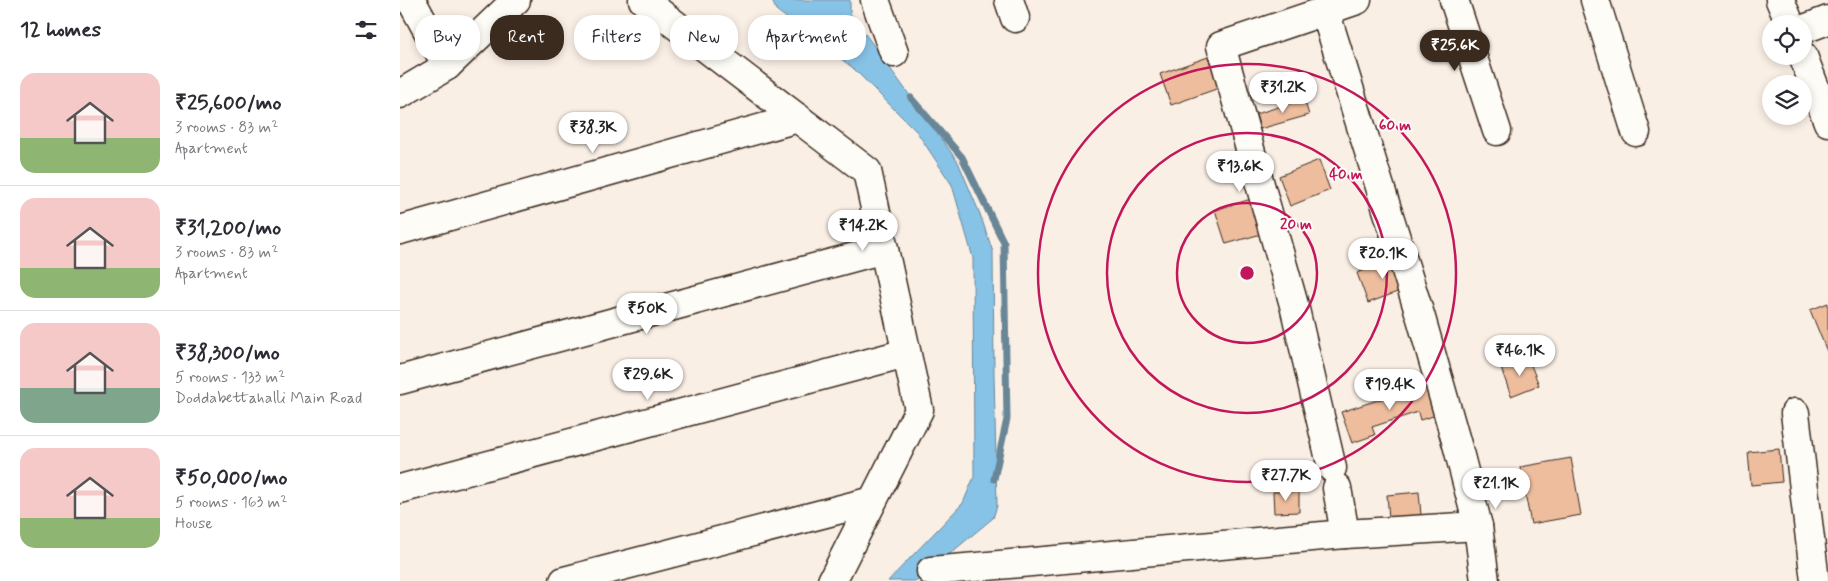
<!DOCTYPE html>
<html lang="en">
<head>
<meta charset="utf-8">
<style>
	:root { --surface:#fff; --page:#f2f2f3; --text:#2b2b33; --muted:#7c7c81; --line:#e1e1e2; --accent:#3b2a1e }
	body { margin:0; font-family:Mynerve,sans-serif; background:var(--page); color:var(--text); height:100vh; display:flex; flex-direction:column; font-size:19px; white-space:nowrap }
	* { box-sizing:border-box; margin:0 }
	p { font-size:16px; color:var(--muted) }
	.icon { flex:none; width:28px; height:28px; fill:none; stroke:currentColor; stroke-width:2; stroke-linecap:round; stroke-linejoin:round }
	.map { position:relative; flex:1; overflow:hidden }
	.panel { display:flex; flex-direction:column; background:var(--surface); width:400px }
	.panel>* { flex:none }
	.top-card { position:absolute; left:15px; top:15px; width:475px; height:45px; display:flex; gap:10px }
	.buttons { position:absolute; left:1362px; top:15px; display:grid; gap:10px }
	.buttons a { display:grid; place-items:center; width:50px; height:50px; border-radius:50%; background:var(--surface); box-shadow:0 2px 8px #0003; font-size:25px }
	.price { position:absolute; translate:-50% -42px; padding:0 11px; border-radius:18px; background:#fff; color:#222; font-size:16px; line-height:32px; filter:drop-shadow(0 1px 2px #0008) }
	.price::after { content:''; position:absolute; left:50%; top:30px; width:15px; height:11px; margin-left:-8px; background:inherit; clip-path:polygon(0 0,100% 0,50% 100%) }
	.price.active { background:var(--accent); color:#fff }
	ul { padding:0; list-style:none }
	li { display:flex; align-items:center; gap:15px; height:125px; padding:0 20px }
	li+li { border-top:1px solid var(--line) }
	li span { display:grid; place-items:center; flex:none; width:140px; height:100px; border-radius:15px; color:#555 }
	li>.icon { margin-inline-start:auto }
	span .icon { width:60px; height:60px; fill:#fffc; stroke-width:1 }
	li b { font-size:21px }
	h2 { display:flex; justify-content:space-between; align-items:center; height:60px; padding:0 20px; font-size:21px }
	.tag { padding:0 18px; border-radius:20px; background:var(--surface); box-shadow:0 2px 8px #0003; font-size:18px; line-height:45px }
	.tag.active { background:var(--accent); color:#fff }
	main { display:flex; flex:1; min-height:0 }
	.map>svg:first-child { display:block }
	.water { fill:#87c3e7; stroke:#698697 }
	.lines { fill:none; stroke-linecap:round; stroke-linejoin:round }
	.stream { stroke:#698697; stroke-width:7 }
	.building { fill:#edbd9e; stroke:#3b2a1e }
	.street-casing { stroke:#3b2a1e; stroke-width:31 }
	.secondary-casing { stroke:#3b2a1e; stroke-width:31 }
	.street { stroke:#fdfcf7; stroke-width:28 }
	.secondary { stroke:#fdfcf7; stroke-width:28 }
	.ring { fill:none; stroke:#c2185b; stroke-width:2.5 }
	.centre { fill:#c2185b; stroke:#fdfcf7; stroke-width:2.5 }
	.ring-label { font-size:15px; text-anchor:middle; font-weight:bold; fill:#c2185b; stroke:#fdfcf7; stroke-width:4; stroke-linejoin:round; paint-order:stroke }
</style>
</head>
<body>
<main>
<section class="panel">
<h2>12 homes<svg class="icon" aria-label="filters" viewBox="0 0 24 24"><path d="M4 7h16M4 17h16"/><circle cx="9" cy="7" r="2"/><circle cx="15" cy="17" r="2"/></svg></h2>
<ul>
<li><span style="background:linear-gradient(#f6c9c9 65%,#8fb573 0)"><svg class="icon" aria-label="home" viewBox="0 0 24 24"><path d="M3 11l9-7 9 7M6 9v11h12V9"/></svg></span><div><b>₹25,600/mo</b><p>3 rooms · 83 m²</p><p>Apartment</p></div></li>
<li><span style="background:linear-gradient(#f6c9c9 70%,#8fb573 0)"><svg class="icon" aria-label="home" viewBox="0 0 24 24"><path d="M3 11l9-7 9 7M6 9v11h12V9"/></svg></span><div><b>₹31,200/mo</b><p>3 rooms · 83 m²</p><p>Apartment</p></div></li>
<li><span style="background:linear-gradient(#f6c9c9 65%,#7fa58c 0)"><svg class="icon" aria-label="home" viewBox="0 0 24 24"><path d="M3 11l9-7 9 7M6 9v11h12V9"/></svg></span><div><b>₹38,300/mo</b><p>5 rooms · 133 m²</p><p>Doddabettahalli Main Road</p></div></li>
<li><span style="background:linear-gradient(#f6c9c9 70%,#8fb573 0)"><svg class="icon" aria-label="home" viewBox="0 0 24 24"><path d="M3 11l9-7 9 7M6 9v11h12V9"/></svg></span><div><b>₹50,000/mo</b><p>5 rooms · 163 m²</p><p>House</p></div></li>
</ul>
</section>
<div class="map">
<svg width="1428" height="581" viewBox="0 0 1428 581">
	<rect width="100%" height="100%" fill="#faefe5"/>
	<filter id="ink" filterUnits="userSpaceOnUse"><feTurbulence type="fractalNoise" baseFrequency=".02" numOctaves="2"/><feDisplacementMap in="SourceGraphic" scale="10" xChannelSelector="R" yChannelSelector="G"/><feConvolveMatrix kernelMatrix="1 2 1 2 8 2 1 2 1" color-interpolation-filters="sRGB"/></filter>
	<g filter="url(#ink)">
		<!-- water -->
		<polygon class="water" points="372,0 450,0 450,13 558,162 580,214 593,252 594,374 597,506 593,518 517,581 488,581 563,503 574,477 573,258 552,185 517,132 453,68 376,10"/>
		<g class="lines">
			<!-- stream -->
			<polyline class="stream" points="511,98 562,157 604,243 607,419 594,479"/>
		</g>
		<!-- building -->
		<g class="building">
			<polygon points="808,57 819,88 771,105 760,74"/>
			<polygon points="904,99 909,115 860,129 856,114"/>
			<polygon points="919,160 930,190 890,206 879,176"/>
			<polygon points="851,199 861,234 826,244 815,210"/>
			<polygon points="997,258 1008,288 968,303 957,273"/>
			<polygon points="1428,303 1428,354 1410,310"/>
			<polygon points="1128,358 1139,385 1111,396 1101,368"/>
			<polygon points="1030,383 1040,414 1020,420 1018,412 972,427 975,435 952,443 941,412"/>
			<polygon points="1379,449 1382,482 1351,485 1348,452"/>
			<polygon points="1171,458 1181,515 1131,524 1120,467"/>
			<polygon points="899,491 899,512 874,513 873,492"/>
			<polygon points="1019,492 1021,515 989,518 987,495"/>
		</g>
		<g class="lines">
			<!-- street casing -->
			<g class="street-casing">
				<g id="street">
					<polyline points="11,0 47,66"/>
					<polyline points="243,0 467,171 519,410 432,581"/>
					<polyline points="475,0 494,53"/>
					<polyline points="609,0 615,18"/>
					<polyline points="957,0 925,11 1021,318 1058,448 1078,526 1085,581"/>
					<polyline points="1054,0 1097,131"/>
					<polyline points="1195,0 1236,132"/>
					<polyline points="1380,0 1390,24"/>
					<polyline points="925,11 821,46 894,305 932,468"/>
					<polyline points="1404,29 1428,20"/>
					<polyline points="1403,56 1428,122"/>
					<polyline points="0,230 398,118"/>
					<polyline points="0,380 484,249"/>
					<polyline points="1395,413 1415,581"/>
					<polyline points="937,488 945,534"/>
					<polyline points="0,489 506,353"/>
					<polyline points="531,571 945,534 1078,526"/>
					<polyline points="164,581 472,501"/>
				</g>
			</g>
			<!-- secondary casing -->
			<g class="secondary-casing">
				<polyline id="secondary" points="0,94 47,66 116,0"/>
			</g>
			<!-- street -->
			<use href="#street" class="street"/>
			<!-- secondary -->
			<use href="#secondary" class="secondary"/>
		</g>
	</g>
	<!-- distance rings -->
	<g class="ring">
		<circle cx="847" cy="273" r="70"/>
		<circle cx="847" cy="273" r="140"/>
		<circle cx="847" cy="273" r="209"/>
	</g>
	<circle cx="847" cy="273" r="8" class="centre"/>
	<g class="ring-label">
		<text x="995" y="130">60 m</text>
		<text x="946" y="179">40 m</text>
		<text x="896" y="229">20 m</text>
	</g>
</svg>
<div class="buttons">
<a><svg class="icon" aria-label="locate" viewBox="0 0 24 24"><circle cx="12" cy="12" r="6"/><path d="M12 2v4M12 18v4M2 12h4M18 12h4"/></svg></a>
<a><svg class="icon" aria-label="layers" viewBox="0 0 24 24"><path d="M12 4l9 5-9 5-9-5zM3 14l9 5 9-5"/></svg></a>
</div>
<b class="price active" style="left:1055px;top:72px">₹25.6K</b>
<b class="price" style="left:883px;top:114px">₹31.2K</b>
<b class="price" style="left:193px;top:154px">₹38.3K</b>
<b class="price" style="left:840px;top:193px">₹13.6K</b>
<b class="price" style="left:463px;top:252px">₹14.2K</b>
<b class="price" style="left:983px;top:280px">₹20.1K</b>
<b class="price" style="left:247px;top:335px">₹50K</b>
<b class="price" style="left:1120px;top:377px">₹46.1K</b>
<b class="price" style="left:248px;top:401px">₹29.6K</b>
<b class="price" style="left:990px;top:411px">₹19.4K</b>
<b class="price" style="left:886px;top:502px">₹27.7K</b>
<b class="price" style="left:1096px;top:510px">₹21.1K</b>
<div class="top-card">
<a class="tag">Buy</a>
<a class="tag active">Rent</a>
<a class="tag">Filters</a>
<a class="tag">New</a>
<a class="tag">Apartment</a>
</div>
</div>
</main>
</body>
</html>
